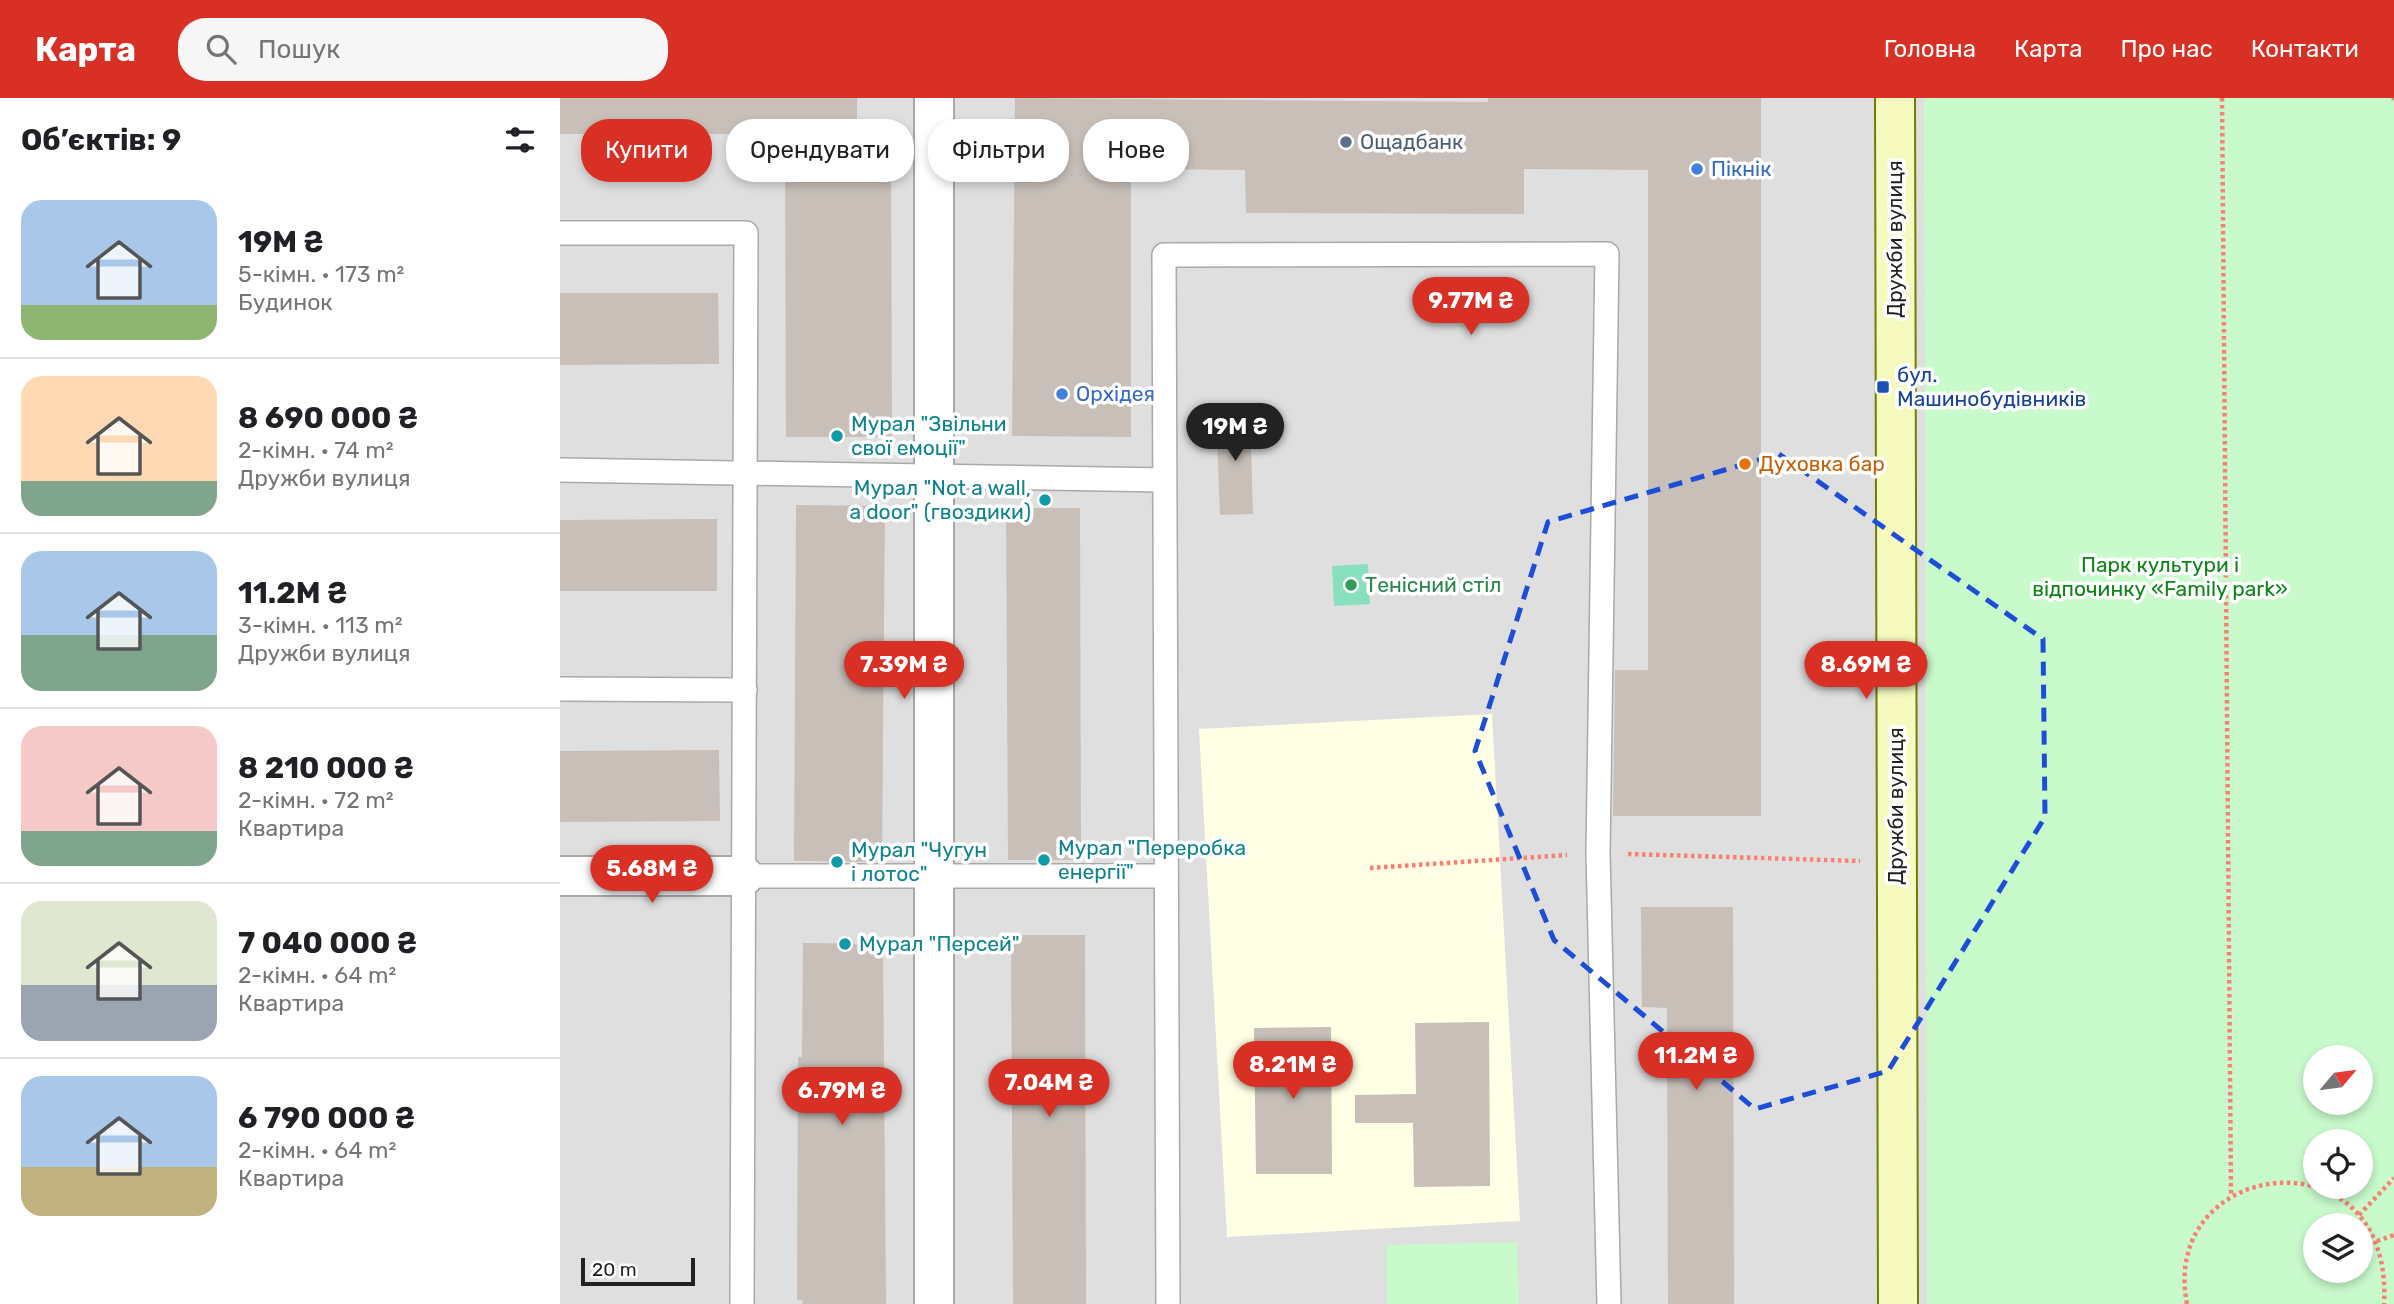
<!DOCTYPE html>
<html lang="uk">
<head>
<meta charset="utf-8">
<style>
	:root { --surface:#fff; --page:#f6f6f6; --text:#202124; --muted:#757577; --line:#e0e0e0; --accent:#d93025 }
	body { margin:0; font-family:Rubik,sans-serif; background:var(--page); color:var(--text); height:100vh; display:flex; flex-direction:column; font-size:26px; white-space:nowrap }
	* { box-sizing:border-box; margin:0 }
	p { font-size:23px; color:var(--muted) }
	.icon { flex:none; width:38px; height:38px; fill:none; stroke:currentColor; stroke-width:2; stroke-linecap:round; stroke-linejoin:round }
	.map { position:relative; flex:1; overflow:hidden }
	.drawer { display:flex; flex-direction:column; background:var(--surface); width:560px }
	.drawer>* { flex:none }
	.top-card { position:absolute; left:21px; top:21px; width:665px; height:63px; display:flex; gap:14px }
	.needle { width:46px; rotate:61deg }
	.controls { position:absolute; left:1743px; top:947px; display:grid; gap:14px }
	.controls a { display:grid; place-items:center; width:70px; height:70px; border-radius:50%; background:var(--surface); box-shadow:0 4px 10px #0003; font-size:35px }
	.scale { position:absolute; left:21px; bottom:18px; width:114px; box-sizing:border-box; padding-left:7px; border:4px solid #222; border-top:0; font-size:19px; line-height:24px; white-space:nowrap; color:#222; -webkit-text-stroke:5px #fff; paint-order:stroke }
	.price { position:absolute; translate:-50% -60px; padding:0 16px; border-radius:24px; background:var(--accent); color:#fff; font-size:23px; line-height:46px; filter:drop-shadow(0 2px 4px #0008) }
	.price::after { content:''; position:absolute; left:50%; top:42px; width:21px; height:16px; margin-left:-10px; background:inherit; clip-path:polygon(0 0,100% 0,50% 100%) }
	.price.on { background:#222; color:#fff }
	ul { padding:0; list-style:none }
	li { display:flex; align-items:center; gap:21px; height:175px; padding:0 21px }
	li+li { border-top:2px solid var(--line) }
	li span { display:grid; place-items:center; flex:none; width:196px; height:140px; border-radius:21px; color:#555 }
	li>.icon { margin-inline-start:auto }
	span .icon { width:84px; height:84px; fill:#fffc; stroke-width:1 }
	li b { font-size:30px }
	h2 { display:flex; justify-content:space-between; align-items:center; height:84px; padding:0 21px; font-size:30px }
	.pill { padding:0 24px; border-radius:28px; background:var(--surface); box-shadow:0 4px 10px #0003; font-size:24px; line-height:63px }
	.pill.on { background:var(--accent); color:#fff }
	header { display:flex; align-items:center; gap:42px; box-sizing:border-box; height:98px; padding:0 35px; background:var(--accent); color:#fff }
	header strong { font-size:33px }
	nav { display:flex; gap:38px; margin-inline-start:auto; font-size:24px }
	.search { width:490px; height:63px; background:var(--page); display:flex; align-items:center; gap:18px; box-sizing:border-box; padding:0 24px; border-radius:28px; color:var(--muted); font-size:26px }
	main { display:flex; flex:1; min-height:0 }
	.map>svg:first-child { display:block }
	.residential { fill:#e0dfdf; fill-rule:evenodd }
	.education { fill:#ffffe5 }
	.park { fill:#c8facc; fill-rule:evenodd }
	.pitch { fill:#88e0be }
	.building { fill:#c7bfb8 }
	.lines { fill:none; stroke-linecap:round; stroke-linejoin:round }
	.lane-casing { stroke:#a9a9a9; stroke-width:26 }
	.street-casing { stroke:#a9a9a9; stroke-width:42 }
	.secondary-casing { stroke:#707d05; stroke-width:42 }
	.path { stroke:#fa8072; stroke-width:4.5; stroke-dasharray:3.5 3.5; stroke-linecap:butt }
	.lane { stroke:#fff; stroke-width:23 }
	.street { stroke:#fff; stroke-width:38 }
	.secondary { stroke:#f7fabf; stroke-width:38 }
	.marked { fill:none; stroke:#1d4ed8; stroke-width:5; stroke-dasharray:14 9; stroke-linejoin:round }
	.service-dot { fill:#5c6f8a; stroke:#fff; stroke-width:2.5 }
	.shop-dot { fill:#3f7fe0; stroke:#fff; stroke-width:2.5 }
	.transit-dot { fill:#1a4fb4; stroke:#fff; stroke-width:2.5 }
	.culture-dot { fill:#0f9aa8; stroke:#fff; stroke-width:2.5 }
	.food-dot { fill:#e8710a; stroke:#fff; stroke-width:2.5 }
	.leisure-dot { fill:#2e9e5b; stroke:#fff; stroke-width:2.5 }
	.labels { text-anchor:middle; stroke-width:7; stroke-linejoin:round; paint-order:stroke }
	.service-label { font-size:21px; fill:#4e5e75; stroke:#fff; text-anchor:start }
	.shop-label { font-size:21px; fill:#366cbe; stroke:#fff; text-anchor:start }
	.street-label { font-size:21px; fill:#222; stroke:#fff }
	.transit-label { font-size:21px; fill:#164399; stroke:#fff; text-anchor:start }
	.culture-label { font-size:21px; fill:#0d838f; stroke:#fff; text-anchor:start }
	.food-label { font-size:21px; fill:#c56008; stroke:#fff; text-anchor:start }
	.park-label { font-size:21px; fill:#0c8416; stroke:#fff }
	.leisure-label { font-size:21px; fill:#27864d; stroke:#fff; text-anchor:start }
</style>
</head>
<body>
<header>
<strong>Карта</strong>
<div class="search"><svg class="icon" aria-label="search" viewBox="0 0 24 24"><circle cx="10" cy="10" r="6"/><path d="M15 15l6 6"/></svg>Пошук</div>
<nav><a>Головна</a><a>Карта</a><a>Про нас</a><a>Контакти</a></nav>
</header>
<main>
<section class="drawer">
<h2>Об’єктів: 9<svg class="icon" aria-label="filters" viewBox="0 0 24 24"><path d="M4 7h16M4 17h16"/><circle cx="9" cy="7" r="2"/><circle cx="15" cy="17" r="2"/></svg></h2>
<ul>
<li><span style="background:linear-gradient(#a9c7e8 75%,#8fb573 0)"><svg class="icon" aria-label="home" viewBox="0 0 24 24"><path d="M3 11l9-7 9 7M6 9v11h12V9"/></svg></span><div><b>19M ₴</b><p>5-кімн. · 173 m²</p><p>Будинок</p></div></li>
<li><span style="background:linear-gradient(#ffd9b3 75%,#7fa58c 0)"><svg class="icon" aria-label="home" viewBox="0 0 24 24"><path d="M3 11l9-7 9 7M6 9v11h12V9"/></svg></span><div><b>8 690 000 ₴</b><p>2-кімн. · 74 m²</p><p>Дружби вулиця</p></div></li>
<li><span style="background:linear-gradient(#a9c7e8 60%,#7fa58c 0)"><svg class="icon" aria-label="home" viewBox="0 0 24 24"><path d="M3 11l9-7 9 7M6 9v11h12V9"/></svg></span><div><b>11.2M ₴</b><p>3-кімн. · 113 m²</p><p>Дружби вулиця</p></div></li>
<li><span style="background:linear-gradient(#f6c9c9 75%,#7fa58c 0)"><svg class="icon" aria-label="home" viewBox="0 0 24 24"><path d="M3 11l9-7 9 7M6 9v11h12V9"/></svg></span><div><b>8 210 000 ₴</b><p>2-кімн. · 72 m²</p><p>Квартира</p></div></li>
<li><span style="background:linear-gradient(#dfe7d0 60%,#9aa5b1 0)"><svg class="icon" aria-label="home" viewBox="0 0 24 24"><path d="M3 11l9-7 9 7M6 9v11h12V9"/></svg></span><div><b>7 040 000 ₴</b><p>2-кімн. · 64 m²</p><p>Квартира</p></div></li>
<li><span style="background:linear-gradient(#a9c7e8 65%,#c2b280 0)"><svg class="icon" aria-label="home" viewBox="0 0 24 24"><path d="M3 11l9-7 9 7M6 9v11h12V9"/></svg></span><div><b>6 790 000 ₴</b><p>2-кімн. · 64 m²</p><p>Квартира</p></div></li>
</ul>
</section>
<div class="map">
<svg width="1834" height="1206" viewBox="0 0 1834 1206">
	<rect width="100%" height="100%" fill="#f2efe9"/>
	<!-- residential -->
	<path class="residential" d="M0,0H1834V1206H0ZM1755,959H1801V1004H1755ZM1755,1043H1801V1088H1755ZM1755,1127H1801V1172H1755Z"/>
	<!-- education -->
	<polygon class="education" points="932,616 960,1123 667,1139 639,631"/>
	<!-- park -->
	<g class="park">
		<path d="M1364,0H1834V1206H1367ZM1801,959V1004H1755V959ZM1801,1043V1088H1755V1043ZM1801,1127V1172H1755V1127Z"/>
		<polygon points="957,1144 959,1206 827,1206 826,1147"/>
	</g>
	<!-- pitch -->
	<polygon class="pitch" points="808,466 810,506 774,508 772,468"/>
	<!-- building -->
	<g class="building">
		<polygon points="0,0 297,0 297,26 331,26 332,339 226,339 225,54 171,54 171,36 0,36"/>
		<polygon points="455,0 928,4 928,0 1201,0 1201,718 1053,718 1055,572 1088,572 1088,72 964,71 964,116 686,115 685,72 571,71 571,339 452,338"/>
		<polygon points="0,195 158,195 159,266 0,267"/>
		<polygon points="690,314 693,416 660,417 656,315"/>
		<polygon points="236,407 325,408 322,764 234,763"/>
		<polygon points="446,410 520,410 521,762 448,762"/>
		<polygon points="157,421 157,493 0,493 0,422"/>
		<polygon points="159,652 160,723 0,724 0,653"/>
		<polygon points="1081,809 1173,809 1174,1206 1108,1206 1107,910 1082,909"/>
		<polygon points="451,837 525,837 526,1206 453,1206"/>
		<polygon points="243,845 323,846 326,1206 243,1206 242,1202 237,1202 238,959 242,959"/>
		<polygon points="929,924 930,1088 854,1089 853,1025 795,1025 795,997 856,996 855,925"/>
		<polygon points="771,929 772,1076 696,1076 694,930"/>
	</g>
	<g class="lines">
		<!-- lane casing -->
		<g class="lane-casing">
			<g id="lane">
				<polyline points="0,135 186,135 182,1206"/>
				<polyline points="0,372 604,382"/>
				<polyline points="0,591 185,592"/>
				<polyline points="184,778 606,778"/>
				<polyline points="608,1206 604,157 1047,156 1038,755 1049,1206"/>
			</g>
		</g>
		<!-- street casing -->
		<g class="street-casing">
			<g id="street">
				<polyline points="374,0 374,1206"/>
				<polyline points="0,778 184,778"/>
			</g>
		</g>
		<!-- secondary casing -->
		<g class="secondary-casing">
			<polyline id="secondary" points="1335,0 1338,1206"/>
		</g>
		<!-- path -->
		<g class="path">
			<polyline points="1662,0 1671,1098"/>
			<polyline points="1833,0 1834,2"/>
			<polyline points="1068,756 1300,763"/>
			<polyline points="810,770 1007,757"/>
			<polyline points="1799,1117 1834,1080"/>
			<polyline points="1817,1143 1834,1137"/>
			<path d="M1627,1206C1598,1059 1834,1030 1824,1206"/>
		</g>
		<!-- lane -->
		<use href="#lane" class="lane"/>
		<!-- street -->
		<use href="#street" class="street"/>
		<!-- secondary -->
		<use href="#secondary" class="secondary"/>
	</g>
	<!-- marked area -->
	<path class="marked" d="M1219,356L1483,541L1485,719L1328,973L1195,1011L994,842L915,653L988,424Z"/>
	<!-- markers -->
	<circle class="service-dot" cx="786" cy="44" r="7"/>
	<g class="shop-dot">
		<circle cx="1137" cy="71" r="7"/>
		<circle cx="502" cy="296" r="7"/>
	</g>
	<rect class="transit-dot" x="1316" y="282" width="14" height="14" rx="3.5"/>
	<g class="culture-dot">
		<circle cx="277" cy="338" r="7"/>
		<circle cx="485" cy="402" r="7"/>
		<circle cx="484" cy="762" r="7"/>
		<circle cx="277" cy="764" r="7"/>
		<circle cx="285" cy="846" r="7"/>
	</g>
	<circle class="food-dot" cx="1185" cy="366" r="7"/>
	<circle class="leisure-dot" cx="791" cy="487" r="7"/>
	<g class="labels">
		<!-- service labels -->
		<g class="service-label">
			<text x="800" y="51">Ощадбанк</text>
		</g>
		<!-- shop labels -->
		<g class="shop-label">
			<text x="1151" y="78">Пікнік</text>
			<text x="516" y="303">Орхідея</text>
		</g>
		<!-- street labels -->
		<g class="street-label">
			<text transform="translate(1335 141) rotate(-90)" y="7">Дружби вулиця</text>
			<text transform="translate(1336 708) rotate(-90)" y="7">Дружби вулиця</text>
		</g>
		<!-- transit labels -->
		<g class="transit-label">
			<text x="1337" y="284">бул.<tspan x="1337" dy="24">Машинобудівників</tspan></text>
		</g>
		<!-- culture labels -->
		<g class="culture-label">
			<text x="291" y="333">Мурал "Звільни<tspan x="291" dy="24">свої емоції"</tspan></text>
			<text x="471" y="397" text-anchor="end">Мурал "Not a wall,<tspan x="471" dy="24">a door" (гвоздики)</tspan></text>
			<text x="498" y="757">Мурал "Переробка<tspan x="498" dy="24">енергії"</tspan></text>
			<text x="291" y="759">Мурал "Чугун<tspan x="291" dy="24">і лотос"</tspan></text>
			<text x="299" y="853">Мурал "Персей"</text>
		</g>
		<!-- food labels -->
		<g class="food-label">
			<text x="1199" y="373">Духовка бар</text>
		</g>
		<!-- park labels -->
		<g class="park-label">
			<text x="1600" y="474">Парк культури і<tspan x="1600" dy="24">відпочинку «Family park»</tspan></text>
		</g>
		<!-- leisure labels -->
		<g class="leisure-label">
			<text x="805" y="494">Тенісний стіл</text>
		</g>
	</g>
</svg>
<div class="controls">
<a><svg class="needle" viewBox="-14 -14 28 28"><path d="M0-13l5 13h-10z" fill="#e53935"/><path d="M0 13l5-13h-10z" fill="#757577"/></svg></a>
<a><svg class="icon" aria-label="locate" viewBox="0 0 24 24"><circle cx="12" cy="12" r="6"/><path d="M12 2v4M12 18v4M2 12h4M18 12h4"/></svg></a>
<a><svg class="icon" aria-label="layers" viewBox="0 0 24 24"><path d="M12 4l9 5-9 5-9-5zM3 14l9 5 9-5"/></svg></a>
</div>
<div class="scale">20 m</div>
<b class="price" style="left:911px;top:239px">9.77M ₴</b>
<b class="price on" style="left:675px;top:365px">19M ₴</b>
<b class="price" style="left:344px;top:603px">7.39M ₴</b>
<b class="price" style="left:1306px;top:603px">8.69M ₴</b>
<b class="price" style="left:92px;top:807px">5.68M ₴</b>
<b class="price" style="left:1136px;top:994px">11.2M ₴</b>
<b class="price" style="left:733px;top:1003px">8.21M ₴</b>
<b class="price" style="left:489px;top:1021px">7.04M ₴</b>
<b class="price" style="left:282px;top:1029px">6.79M ₴</b>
<div class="top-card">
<a class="pill on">Купити</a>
<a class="pill">Орендувати</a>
<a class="pill">Фільтри</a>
<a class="pill">Нове</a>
</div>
</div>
</main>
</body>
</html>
